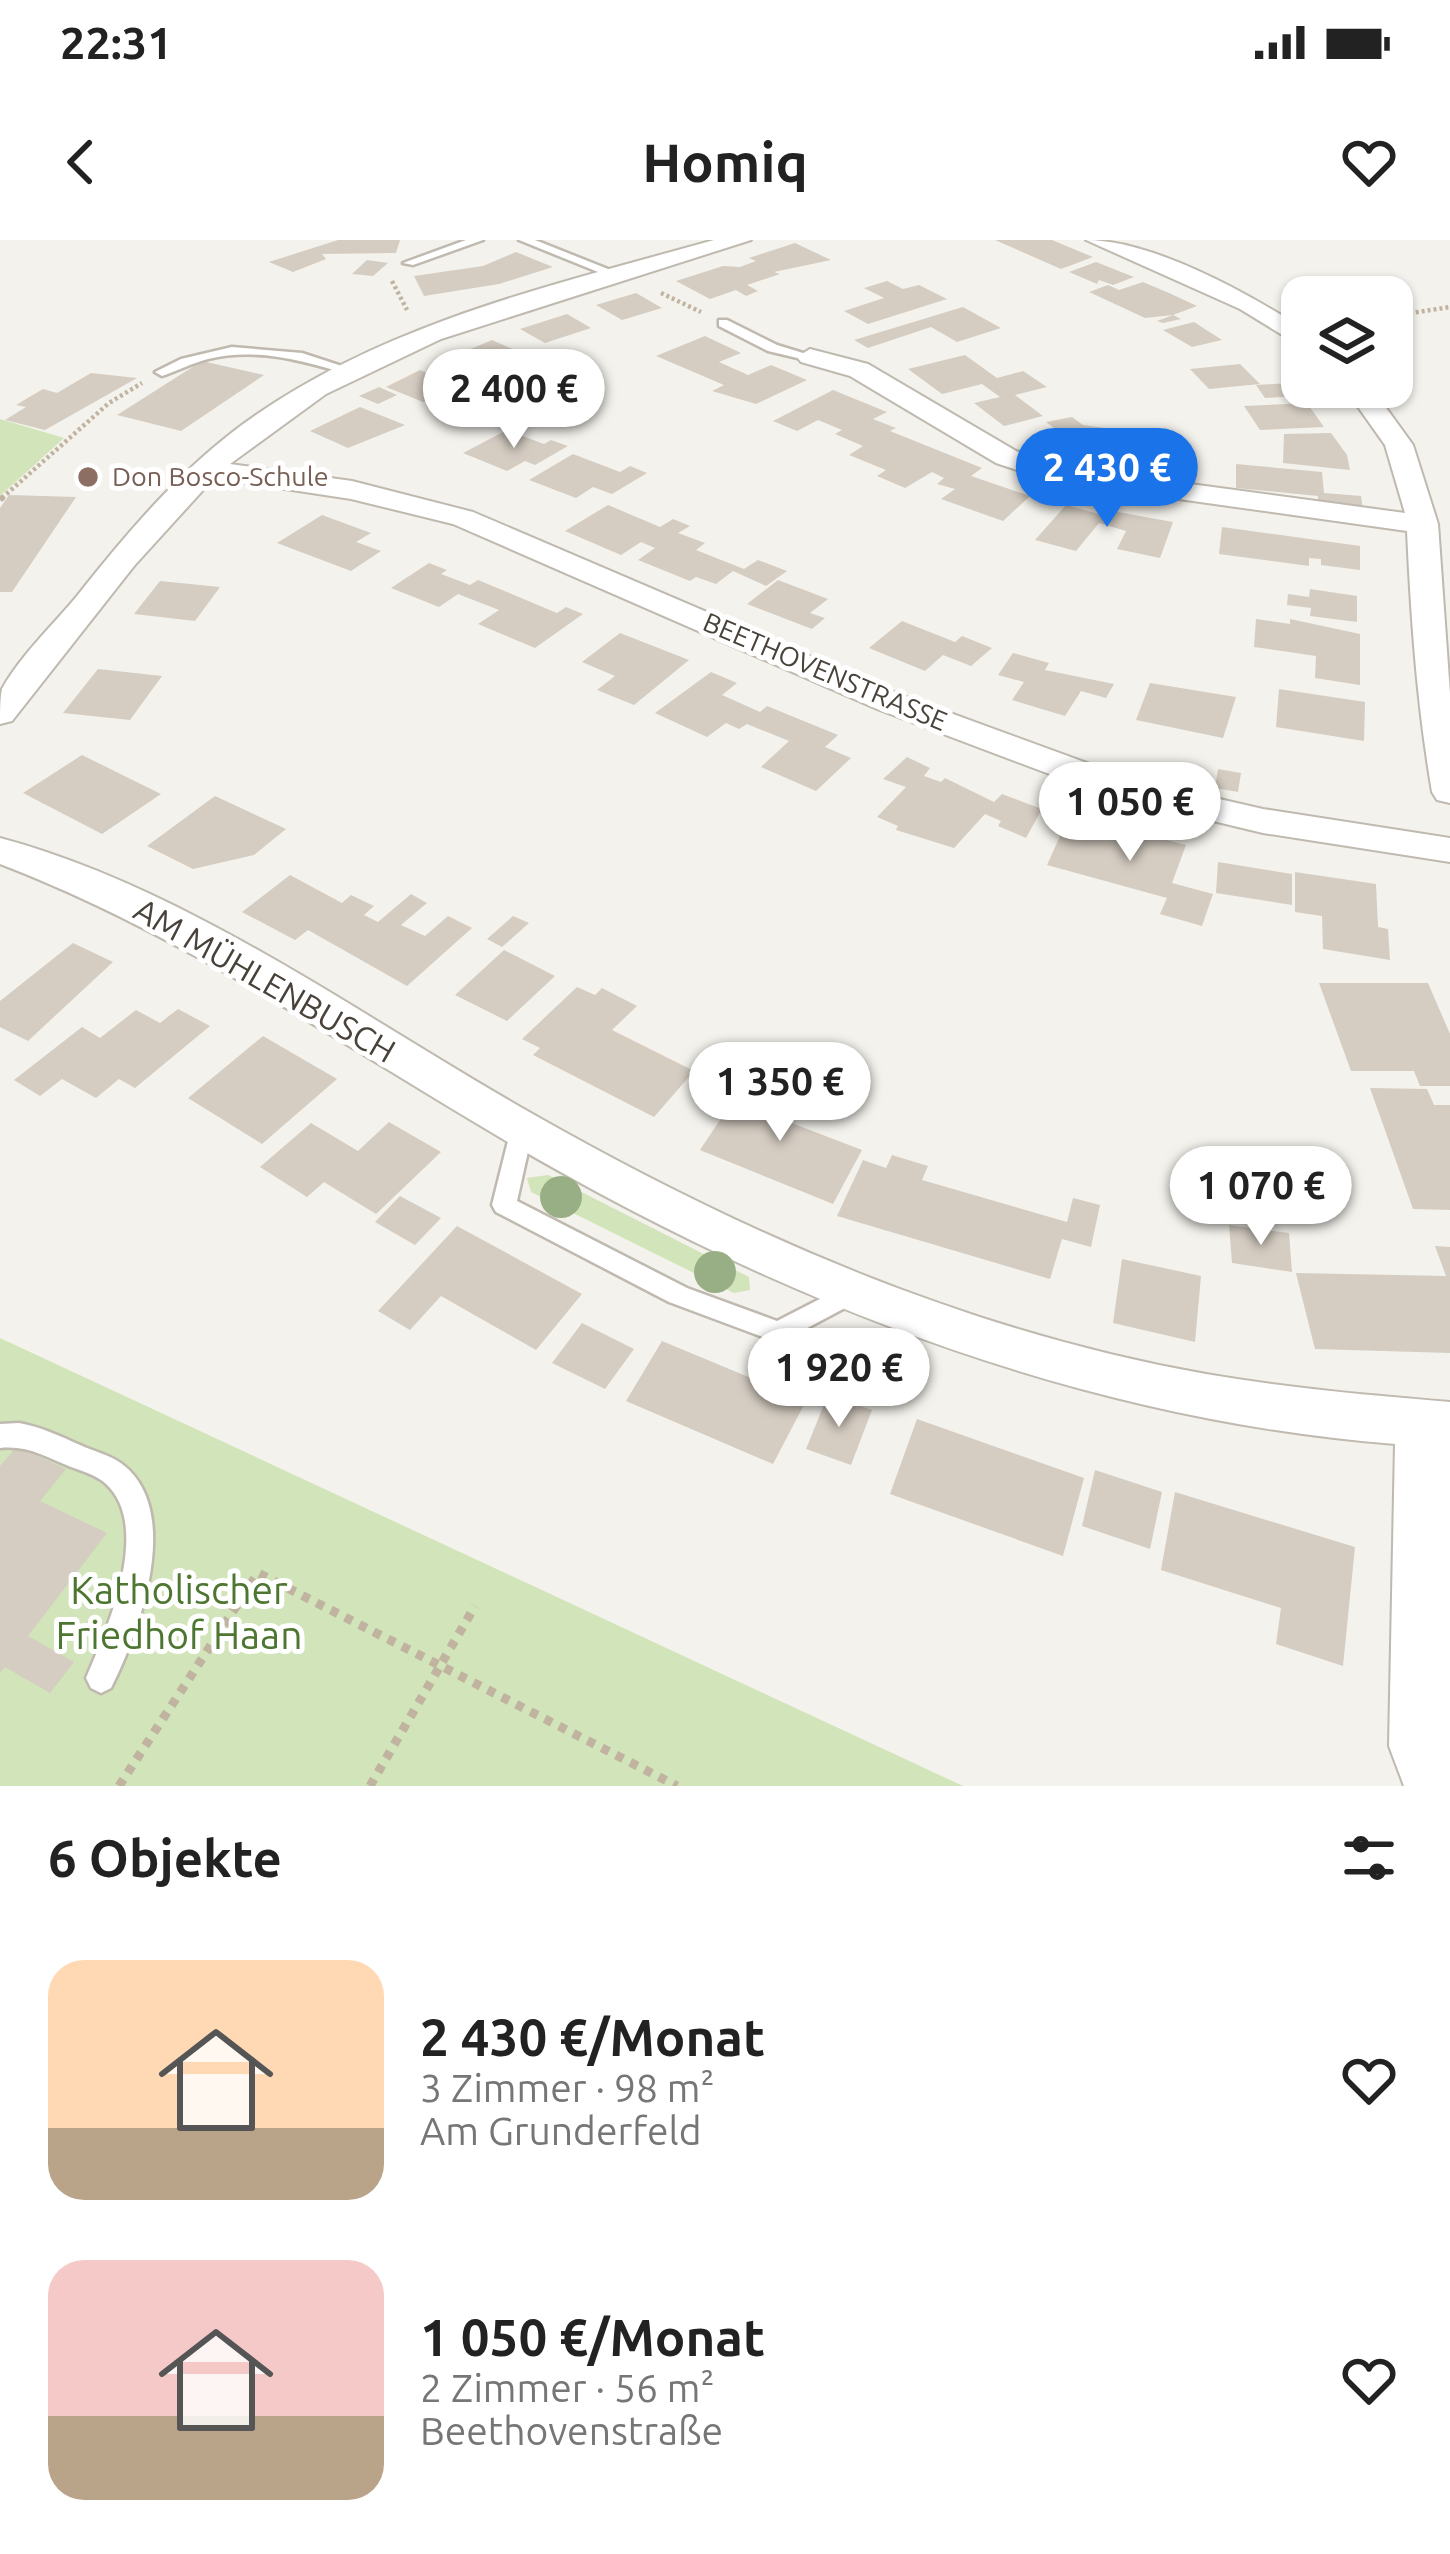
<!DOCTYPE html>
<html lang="de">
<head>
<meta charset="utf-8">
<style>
	:root { --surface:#fff; --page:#f6f6f6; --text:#222; --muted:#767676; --accent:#1a73e8 }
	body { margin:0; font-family:Ubuntu,sans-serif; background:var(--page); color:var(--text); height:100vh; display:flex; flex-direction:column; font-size:45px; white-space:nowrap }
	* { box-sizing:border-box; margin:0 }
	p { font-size:39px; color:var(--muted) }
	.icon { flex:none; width:66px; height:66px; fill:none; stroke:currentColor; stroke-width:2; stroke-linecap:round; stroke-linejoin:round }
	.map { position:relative; height:1546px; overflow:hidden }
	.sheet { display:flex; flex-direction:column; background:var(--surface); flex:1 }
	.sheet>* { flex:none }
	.fabs { position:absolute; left:1281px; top:36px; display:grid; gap:24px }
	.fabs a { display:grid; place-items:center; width:132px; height:132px; border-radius:24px; background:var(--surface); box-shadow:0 3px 9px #0004; font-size:60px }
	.price { position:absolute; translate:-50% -102px; padding:0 27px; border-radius:42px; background:#fff; color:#222; font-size:39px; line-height:78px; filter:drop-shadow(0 3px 6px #0008) }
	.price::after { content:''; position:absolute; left:50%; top:72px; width:36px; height:27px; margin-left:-18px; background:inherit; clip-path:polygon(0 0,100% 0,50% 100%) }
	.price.selected { background:var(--accent); color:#fff }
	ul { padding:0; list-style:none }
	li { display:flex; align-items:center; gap:36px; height:300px; padding:0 48px }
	li span { display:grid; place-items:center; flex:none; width:336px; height:240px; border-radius:36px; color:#555 }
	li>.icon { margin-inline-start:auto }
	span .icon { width:144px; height:144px; fill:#fffc; stroke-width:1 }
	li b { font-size:51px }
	h2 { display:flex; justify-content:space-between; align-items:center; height:144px; padding:0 48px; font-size:51px }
	.status { display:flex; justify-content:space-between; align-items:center; height:84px; padding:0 60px; background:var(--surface); direction:ltr }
	.status svg { height:33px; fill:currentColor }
	header { display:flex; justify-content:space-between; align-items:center; height:156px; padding:0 48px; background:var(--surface); font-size:54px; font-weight:700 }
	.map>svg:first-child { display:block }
	.green { fill:#d2e4b9 }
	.building { fill:#d5cdc2 }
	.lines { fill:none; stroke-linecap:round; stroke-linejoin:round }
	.lane-casing { stroke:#bfb9af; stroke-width:5 }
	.street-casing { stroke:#bfb9af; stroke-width:4 }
	.path-far2 { stroke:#c0b4a1; stroke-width:4.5; stroke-dasharray:3 3; stroke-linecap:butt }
	.path-far1 { stroke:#c0b4a1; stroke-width:6; stroke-dasharray:4.5 4.5; stroke-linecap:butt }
	.path { stroke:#c0b4a1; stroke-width:9; stroke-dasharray:8 8; stroke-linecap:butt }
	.lane { fill:#fff; fill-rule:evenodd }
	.street { fill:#fff; fill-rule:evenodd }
	.tree { fill:#98ae85 }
	.education-dot { fill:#8d6e63; stroke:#fff; stroke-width:4.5 }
	.labels { text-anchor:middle; stroke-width:10; stroke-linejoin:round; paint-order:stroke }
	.far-education-label { font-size:27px; fill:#785e54; stroke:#fff; text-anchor:start }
	.far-street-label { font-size:27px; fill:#48423a; stroke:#fff }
	.street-label { font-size:33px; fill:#48423a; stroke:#fff }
	.near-park-label { font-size:39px; fill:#4d7631; stroke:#fff }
</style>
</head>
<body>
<div class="status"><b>22:31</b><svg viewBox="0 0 49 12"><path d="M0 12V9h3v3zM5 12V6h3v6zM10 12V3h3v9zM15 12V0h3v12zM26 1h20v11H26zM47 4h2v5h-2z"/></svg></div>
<header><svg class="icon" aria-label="back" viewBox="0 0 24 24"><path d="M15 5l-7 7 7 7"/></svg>Homiq<svg class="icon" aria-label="heart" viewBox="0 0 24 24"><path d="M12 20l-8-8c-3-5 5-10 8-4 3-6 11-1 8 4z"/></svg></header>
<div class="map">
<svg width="1450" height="1546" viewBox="0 0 1450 1546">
	<rect width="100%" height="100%" fill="#f4f2ec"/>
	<!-- green -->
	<g class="green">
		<polygon points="0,179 64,198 0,256"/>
		<polygon points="548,935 749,1037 750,1050 734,1053 531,952 527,938"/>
		<polygon points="0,1098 963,1546 0,1546"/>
	</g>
	<!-- building -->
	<g class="building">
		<polygon points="338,0 400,0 396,13 322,14 326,19 293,32 269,22"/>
		<polygon points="995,0 1052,0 1093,17 1061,29"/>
		<polygon points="795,3 831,20 774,32 780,34 747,45 758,51 746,56 736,50 710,59 676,41 723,26 740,27 756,21 749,18"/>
		<polygon points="516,12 553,27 499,44 424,56 414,36 483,26"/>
		<polygon points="367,20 388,23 373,36 352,34"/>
		<polygon points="1096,22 1134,37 1113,45 1099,40 1097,44 1069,32"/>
		<polygon points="887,41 903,49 919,45 947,59 868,84 844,71 884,58 864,48"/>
		<polygon points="1143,42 1169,53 1197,66 1173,75 1181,79 1163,83 1157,81 1173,75 1145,78 1089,52 1108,45 1119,50"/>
		<polygon points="636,53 662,68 622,80 596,65"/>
		<polygon points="963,67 1001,88 957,102 931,87 868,108 854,100"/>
		<polygon points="567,74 591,88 545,103 520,89"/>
		<polygon points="1194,82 1222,100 1192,107 1163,90"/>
		<polygon points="705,96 741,113 719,122 748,135 771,125 807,140 756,164 712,151 724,145 656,116"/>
		<polygon points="492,100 517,111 474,130 449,118"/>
		<polygon points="965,115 997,138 1023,131 1047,147 1015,155 1043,176 1004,186 974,163 1000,157 982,144 942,154 908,129"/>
		<polygon points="202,121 264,135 181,191 117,175"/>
		<polygon points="1240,124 1260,144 1209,149 1190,129"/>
		<polygon points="420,130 444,140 455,135 464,138 453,144 461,149 423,162 386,147"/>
		<polygon points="91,133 137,138 45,190 5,180 26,167 16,165 43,149 57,153"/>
		<polygon points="1290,143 1299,156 1265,158 1256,145"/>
		<polygon points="379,147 397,155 378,164 359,156"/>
		<polygon points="833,150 887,172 873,179 896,188 890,191 982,228 971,236 1030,256 1003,281 941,259 955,249 937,244 944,238 932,232 905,248 877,236 886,230 849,215 863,206 835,194 842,190 818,180 797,191 773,181"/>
		<polygon points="1307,163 1324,187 1260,190 1244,166"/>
		<polygon points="360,167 405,185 348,208 310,191"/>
		<polygon points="1072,177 1083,185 1140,193 1129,218 1078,213 1080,208 1049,214 1030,198 1058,191 1046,182"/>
		<polygon points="507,190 544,204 551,200 568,206 535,225 525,221 507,231 463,213"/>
		<polygon points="1331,193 1347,215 1350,230 1283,223 1284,194"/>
		<polygon points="573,214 620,232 630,226 647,233 612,254 593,247 576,258 529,240"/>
		<polygon points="1236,224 1322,232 1324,253 1361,256 1363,270 1318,266 1318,256 1236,248"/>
		<polygon points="9,255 76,257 12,352 0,352 0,268"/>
		<polygon points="608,265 660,287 673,279 690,286 678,293 705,303 696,310 744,329 758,320 787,331 766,346 733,331 716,344 696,337 690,341 638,320 655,308 641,302 621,315 565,291"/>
		<polygon points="1066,265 1099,274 1107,270 1173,282 1160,318 1117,309 1126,291 1099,283 1076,311 1035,300"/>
		<polygon points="322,275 371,293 356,302 381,311 351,331 277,303"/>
		<polygon points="1222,287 1360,306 1360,330 1321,325 1321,319 1309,318 1309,326 1219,314"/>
		<polygon points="429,323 447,330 441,334 470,345 478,340 557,373 566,367 583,374 535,408 478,384 499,370 458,354 439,367 391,348"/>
		<polygon points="778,340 828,359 810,373 825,378 812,389 747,364"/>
		<polygon points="160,341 220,347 195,381 134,374"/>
		<polygon points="1310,349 1357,356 1357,382 1310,376 1311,368 1287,365 1288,354 1309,357"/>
		<polygon points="1256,379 1290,384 1290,379 1360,394 1360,445 1315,438 1316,416 1254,407"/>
		<polygon points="902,381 955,402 962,396 992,408 971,426 943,415 925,431 869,408"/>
		<polygon points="620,393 689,420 634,465 597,450 615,436 582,422"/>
		<polygon points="1013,413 1049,423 1045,430 1114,444 1106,458 1081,451 1065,476 1012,460 1024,442 998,435"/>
		<polygon points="98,429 162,436 130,480 63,473"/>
		<polygon points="711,432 737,443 722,455 760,472 767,466 838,495 825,507 851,518 816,551 761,527 789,501 747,484 739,489 726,483 707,497 655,473"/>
		<polygon points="1150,443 1236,457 1223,498 1136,480"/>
		<polygon points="1279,449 1365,462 1364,501 1276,487"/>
		<polygon points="82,515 161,554 102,594 23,553"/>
		<polygon points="907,517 930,528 924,536 941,542 945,538 994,562 1002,554 1042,569 1026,598 998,586 1001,581 985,574 954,608 896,590 898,586 877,577 906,547 883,539"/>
		<polygon points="1218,529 1241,533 1238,552 1215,548"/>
		<polygon points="215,556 286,589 254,615 193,629 147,606"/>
		<polygon points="1070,574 1186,605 1172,643 1213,654 1202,686 1160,674 1167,658 1047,625"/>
		<polygon points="1218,622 1292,634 1292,665 1216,653"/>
		<polygon points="1295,632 1376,644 1378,687 1388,689 1390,720 1323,709 1322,676 1295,672"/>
		<polygon points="290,635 342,663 351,655 374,666 364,675 378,682 411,654 427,663 401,685 425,696 448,676 472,688 407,746 308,690 295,700 242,672"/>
		<polygon points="513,676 529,683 502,707 487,699"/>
		<polygon points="73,703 113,722 28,801 0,787 0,761"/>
		<polygon points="504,710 555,736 507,781 455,755"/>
		<polygon points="1319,743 1428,743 1450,794 1450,846 1420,846 1414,831 1351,831"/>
		<polygon points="577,747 595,755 602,748 637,766 612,790 694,831 654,877 533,815 540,808 522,799"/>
		<polygon points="178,769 210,786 135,848 119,839 96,858 62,839 40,856 14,840 82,787 100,798 136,770 160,783"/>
		<polygon points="263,796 337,839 262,904 188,858"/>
		<polygon points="750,835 793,851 776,877 862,910 833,964 700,910"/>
		<polygon points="1370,848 1427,849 1434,865 1450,865 1450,970 1413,969"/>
		<polygon points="389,882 441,912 376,974 324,942 307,957 260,927 311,883 358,911"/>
		<polygon points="892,915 928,926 922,940 1067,982 1073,958 1100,965 1091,1007 1062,999 1050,1039 837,976 863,920 886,928"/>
		<polygon points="400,956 441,978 415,1005 375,982"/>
		<polygon points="1229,985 1289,993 1292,1032 1232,1023"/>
		<polygon points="457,986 582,1054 536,1110 441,1056 410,1090 378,1071"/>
		<polygon points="1435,1006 1450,1007 1450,1113 1315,1109 1296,1033 1446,1036"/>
		<polygon points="1122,1019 1201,1036 1195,1102 1113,1083"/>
		<polygon points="582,1083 634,1109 605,1149 552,1123"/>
		<polygon points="662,1101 806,1161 773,1224 626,1161"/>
		<polygon points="828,1155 872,1170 851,1225 806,1209"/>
		<polygon points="917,1179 1084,1238 1063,1316 890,1254"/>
		<polygon points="17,1206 66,1229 40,1261 107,1293 28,1396 74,1422 50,1453 5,1427 0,1433 0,1226"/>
		<polygon points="1095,1230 1162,1252 1150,1309 1082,1286"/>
		<polygon points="1175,1252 1355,1307 1343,1426 1276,1404 1281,1368 1161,1330"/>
	</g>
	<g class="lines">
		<!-- lane casing -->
		<g class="lane-casing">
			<g id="lane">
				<polygon points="466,0 483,0 413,25 403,23"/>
				<polygon points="519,0 535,0 623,35 613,38"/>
				<polygon points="719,80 727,80 777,105 816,117 810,121 768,111 719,86"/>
				<path d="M232,107L302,113L357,131L350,135C303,121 257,107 208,119C192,123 177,131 162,136L155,132L181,119Z"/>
				<polygon points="522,880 530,883 533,889 517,961 687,1048 777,1081 851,1043 860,1046 863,1053 860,1060 779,1103 669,1062 496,972 492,965 511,889 514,883"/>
				<path d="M19,1183C41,1187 60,1196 80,1205C93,1211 110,1215 122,1224C184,1271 139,1393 111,1448L101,1453L91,1448L86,1438C106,1391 154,1286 105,1243C96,1235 82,1231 71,1227C46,1217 28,1205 0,1208V1184Z"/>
			</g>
		</g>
		<!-- street casing -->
		<g class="street-casing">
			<g id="street">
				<path d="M714,0H751L441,99L326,154L230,224L352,241L473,272L901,455L1128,538L1263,569L1450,598V622L1263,593L1105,555L877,469L453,284L351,259L214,238L134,326L12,481L0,484C0,473 0,458 2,449C20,416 53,385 77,356C129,290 186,223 256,175C392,81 557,44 714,0Z"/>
				<path d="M1086,0C1152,0 1246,52 1302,88V107L1240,69Z"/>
				<path d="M810,109L868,124L1016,211L1064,227L1405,273L1385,205L1344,147H1371L1413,205L1438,284L1450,454V563L1437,560L1432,552C1417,464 1411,379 1407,291L1050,241L996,223L850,136L801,122L797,117Z"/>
				<path d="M0,598C188,648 363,778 531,873C741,993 968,1092 1206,1134C1287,1148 1368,1155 1450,1162V1546H1404L1389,1506L1395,1204C1076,1179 775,1059 501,898C336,801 180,693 0,624Z"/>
			</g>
		</g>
		<!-- path-far2 -->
		<g class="path-far2">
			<polyline points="392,41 407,70"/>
			<polyline points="661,53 701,72"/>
			<polyline points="1392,76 1450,67"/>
			<polyline points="2,258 109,163 142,143"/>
		</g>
		<!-- path-far1 -->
		<polyline class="path-far1" points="0,260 5,255"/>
		<!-- path -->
		<g class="path">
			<polyline points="119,1546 258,1333 677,1546"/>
			<polyline points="370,1546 475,1366"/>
		</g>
		<!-- lane -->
		<use href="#lane" class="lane"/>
		<!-- street -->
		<use href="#street" class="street"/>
	</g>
	<!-- trees -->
	<g class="tree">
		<circle cx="561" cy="957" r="21"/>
		<circle cx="715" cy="1032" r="21"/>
	</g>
	<!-- markers -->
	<circle class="education-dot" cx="88" cy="237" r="12"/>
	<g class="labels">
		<!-- far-education labels -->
		<g class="far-education-label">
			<text x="112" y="246">Don Bosco-Schule</text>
		</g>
		<!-- far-street labels -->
		<g class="far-street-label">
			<text transform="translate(825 432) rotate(23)" y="9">BEETHOVENSTRASSE</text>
		</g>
		<!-- street labels -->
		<g class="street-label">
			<text transform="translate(265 740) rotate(30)" y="12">AM MÜHLENBUSCH</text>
		</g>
		<!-- near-park labels -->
		<g class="near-park-label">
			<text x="179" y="1364">Katholischer<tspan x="179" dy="45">Friedhof Haan</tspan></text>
		</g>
	</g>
</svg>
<div class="fabs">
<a><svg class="icon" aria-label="layers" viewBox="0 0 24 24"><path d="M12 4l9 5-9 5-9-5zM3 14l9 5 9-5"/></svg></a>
</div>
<b class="price" style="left:514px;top:211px">2 400 €</b>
<b class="price selected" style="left:1107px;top:290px">2 430 €</b>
<b class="price" style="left:1130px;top:624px">1 050 €</b>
<b class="price" style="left:780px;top:904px">1 350 €</b>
<b class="price" style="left:1261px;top:1008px">1 070 €</b>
<b class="price" style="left:839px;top:1190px">1 920 €</b>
</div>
<section class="sheet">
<h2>6 Objekte<svg class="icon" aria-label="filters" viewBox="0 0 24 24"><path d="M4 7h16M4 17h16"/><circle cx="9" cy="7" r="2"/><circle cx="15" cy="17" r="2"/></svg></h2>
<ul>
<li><span style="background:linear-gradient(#ffd9b3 70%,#b9a48a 0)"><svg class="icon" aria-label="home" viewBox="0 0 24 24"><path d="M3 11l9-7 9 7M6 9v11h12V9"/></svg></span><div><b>2 430 €/Monat</b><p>3 Zimmer · 98 m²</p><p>Am Grunderfeld</p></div><svg class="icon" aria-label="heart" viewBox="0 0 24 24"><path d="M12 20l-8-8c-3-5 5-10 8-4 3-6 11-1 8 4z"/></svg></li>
<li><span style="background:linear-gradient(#f6c9c9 65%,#b9a48a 0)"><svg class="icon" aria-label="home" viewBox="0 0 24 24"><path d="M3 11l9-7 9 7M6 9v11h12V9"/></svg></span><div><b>1 050 €/Monat</b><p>2 Zimmer · 56 m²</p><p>Beethovenstraße</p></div><svg class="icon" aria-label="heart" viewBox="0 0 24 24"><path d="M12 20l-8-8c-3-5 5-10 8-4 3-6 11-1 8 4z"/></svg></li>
</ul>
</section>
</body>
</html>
